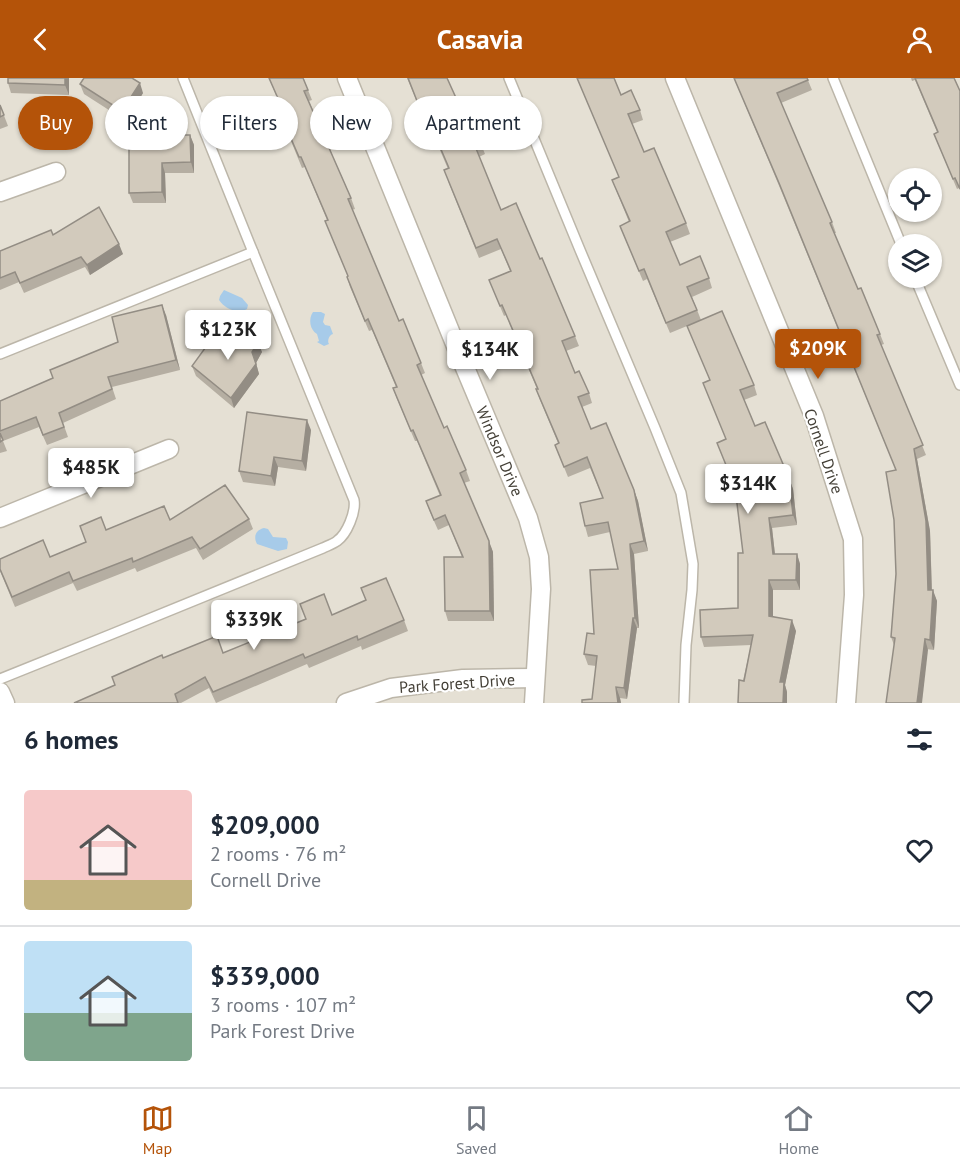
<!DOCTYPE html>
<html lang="en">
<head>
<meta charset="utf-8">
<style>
	:root { --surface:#fff; --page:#f2f2f3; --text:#1f2937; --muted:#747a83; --line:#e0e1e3; --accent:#b45309 }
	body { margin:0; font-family:"PT Sans",sans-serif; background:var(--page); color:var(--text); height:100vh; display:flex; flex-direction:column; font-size:22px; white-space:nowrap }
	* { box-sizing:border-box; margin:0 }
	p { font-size:20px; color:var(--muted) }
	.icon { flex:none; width:33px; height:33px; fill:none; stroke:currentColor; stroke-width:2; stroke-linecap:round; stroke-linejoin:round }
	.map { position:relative; height:625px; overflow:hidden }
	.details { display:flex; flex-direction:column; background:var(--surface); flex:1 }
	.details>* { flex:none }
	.banner { position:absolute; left:18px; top:18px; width:600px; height:54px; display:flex; gap:12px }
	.controls { position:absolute; left:888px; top:90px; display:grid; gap:12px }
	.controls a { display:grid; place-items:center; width:54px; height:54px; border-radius:50%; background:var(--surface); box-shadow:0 2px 4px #0004; font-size:30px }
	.price { position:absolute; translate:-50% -51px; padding:0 14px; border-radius:6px; background:#fff; color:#222; font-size:20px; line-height:39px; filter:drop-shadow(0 2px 3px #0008) }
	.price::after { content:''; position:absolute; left:50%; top:36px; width:18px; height:14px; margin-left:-9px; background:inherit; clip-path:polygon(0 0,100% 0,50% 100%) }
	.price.selected { background:var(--accent); color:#fff }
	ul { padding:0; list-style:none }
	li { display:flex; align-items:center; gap:18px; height:150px; padding:0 24px }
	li+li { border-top:2px solid var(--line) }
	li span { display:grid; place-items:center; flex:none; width:168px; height:120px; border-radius:6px; color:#555 }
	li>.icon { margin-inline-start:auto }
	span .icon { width:72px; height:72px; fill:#fffc; stroke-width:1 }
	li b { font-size:26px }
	h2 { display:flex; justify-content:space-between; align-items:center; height:72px; padding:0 24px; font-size:26px }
	.chip { padding:0 21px; border-radius:27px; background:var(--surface); box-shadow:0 2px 4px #0004; font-size:21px; line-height:54px }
	.chip.selected { background:var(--accent); color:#fff }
	header { display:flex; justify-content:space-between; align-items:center; height:78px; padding:0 24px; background:var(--accent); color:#fff; font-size:27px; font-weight:800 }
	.dock { display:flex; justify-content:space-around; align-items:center; height:84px; border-top:2px solid var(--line); background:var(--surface); font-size:16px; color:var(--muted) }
	.dock a { display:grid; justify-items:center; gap:3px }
	.dock .selected { color:var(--accent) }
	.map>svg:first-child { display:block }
	.residential { fill:#e5e0d4; fill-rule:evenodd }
	.water { fill:#a7cbe9 }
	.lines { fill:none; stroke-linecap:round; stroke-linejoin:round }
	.service-casing { stroke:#bcb6a9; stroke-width:12 }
	.minor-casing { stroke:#bcb6a9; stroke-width:21 }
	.service { stroke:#fff; stroke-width:9 }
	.minor { stroke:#fff; stroke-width:18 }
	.wall { fill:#b5aea2 }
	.shaded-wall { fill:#938d84 }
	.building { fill:#d2cabc; stroke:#938d84; stroke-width:1.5 }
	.labels { text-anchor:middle; stroke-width:4.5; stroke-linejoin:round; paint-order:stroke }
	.street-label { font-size:16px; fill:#433f36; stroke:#fff }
</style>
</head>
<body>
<header><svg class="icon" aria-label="back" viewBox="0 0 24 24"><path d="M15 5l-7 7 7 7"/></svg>Casavia<svg class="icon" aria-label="person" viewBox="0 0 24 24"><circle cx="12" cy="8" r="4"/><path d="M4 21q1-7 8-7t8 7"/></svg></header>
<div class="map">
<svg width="960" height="625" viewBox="0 0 960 625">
	<rect width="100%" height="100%" fill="#f1eee6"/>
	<!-- residential -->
	<path class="residential" d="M0,0H960V625H0ZM898,100H932V134H898ZM898,166H932V200H898Z"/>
	<!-- water -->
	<g class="water">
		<path d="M224,212L242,220L248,227L247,231C237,236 225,231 219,222L220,218Z"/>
		<path d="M313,234H321L325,236L323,244L325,247L330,248L333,256C329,257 327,263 329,266L324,268L317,264L319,263L317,256C310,252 308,241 313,234Z"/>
		<path d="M264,450L268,451L273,459L286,460L288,464L287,471L278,473L257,466C253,458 256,452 264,450Z"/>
	</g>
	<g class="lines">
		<!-- service casing -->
		<g class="service-casing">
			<g id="service">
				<polyline points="509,0 580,172 655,350 681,415 693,486 692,512 686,567 684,625"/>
				<polyline points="833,0 901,166"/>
				<polyline points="915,200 960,307"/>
				<polyline points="0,276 253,174 183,0"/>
				<path d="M0,601L112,556L323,470C327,468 333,466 337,463C347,456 356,434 354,422L253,174"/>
			</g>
		</g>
		<!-- minor casing -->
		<g class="minor-casing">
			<g id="minor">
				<polyline points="347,0 458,273 528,440 539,479 541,511 534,625"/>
				<polyline points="675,0 814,338 853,461 854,517 846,625"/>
				<polyline points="0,114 56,94"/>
				<polyline points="0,440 169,371"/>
				<polyline points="0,614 5,625"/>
				<polyline points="346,625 391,610 463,601 535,600"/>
			</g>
		</g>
		<!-- service -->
		<use href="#service" class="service"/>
		<!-- minor -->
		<use href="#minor" class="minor"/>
	</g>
	<!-- wall -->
	<g class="wall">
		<polygon points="8,0 69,0 69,17 11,15 8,5"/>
		<polygon points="269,0 303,0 312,22 309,23 351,120 355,131 352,132 399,243 421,285 425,295 421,297 444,350 466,392 470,403 464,405 493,474 494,543 448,543 445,533 462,479 449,447 438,452 430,434 426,423 440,418 417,363 415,363 397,321 393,310 396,309 372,252 369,253 350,209 347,199 348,198 325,143 327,142 305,89 302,90 284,46 280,35 283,34"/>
		<polygon points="407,0 447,0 457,22 481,66 485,76 479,79 501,132 540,181 575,258 579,268 566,273 575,295 589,315 592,325 582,329 591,351 634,412 638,423 648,473 634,476 639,550 637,550 627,621 620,620 621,625 582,625 592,621 596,588 588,587 584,576 594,556 618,491 610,454 588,459 585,448 603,420 590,390 568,399 555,367 558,365 540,322 536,311 537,311 506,237 504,238 489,202 510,193 501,171 479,180 448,103 448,91 425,37 423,38"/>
		<polygon points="577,0 614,0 621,17 640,32 643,42 632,46 644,74 686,145 690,156 670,164 680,187 709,200 712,210 692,219 701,242 754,307 757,317 744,322 755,348 789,400 793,411 797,447 772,450 775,476 797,476 800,486 800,512 773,512 773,538 796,553 785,607 787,614 787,625 738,625 751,567 704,569 701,559 738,530 743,475 735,411 717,365 726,361 703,305 710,302 687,248 670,255 647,201 643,203 624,158 620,148 629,144 612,102 619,99"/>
		<polygon points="734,0 807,0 812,12 781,25 832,144 836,155 834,155 858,211 880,256 884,266 881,267 926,377 917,381 930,453 932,512 937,523 934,572 894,567 891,559 896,496 896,392 782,115"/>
		<polygon points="911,0 954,0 960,13 960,112 959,110 957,111 938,66 934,56 937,54 915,2 912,3"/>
		<polygon points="80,6 143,15 126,43 84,16"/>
		<polygon points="0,27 8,48 0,51"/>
		<polygon points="190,57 194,67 194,95 165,95 166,125 133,125 129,115"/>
		<polygon points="53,157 123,176 90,197 85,189 24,215 19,204 0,212 0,173"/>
		<polygon points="166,237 180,292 112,309 116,321 63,345 68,359 47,367 39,349 3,363 7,373 0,375 0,323 53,300"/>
		<polygon points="225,261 262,274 256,285 259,296 234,330 196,298 192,288"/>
		<polygon points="311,352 306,393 278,389 275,408 243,404 239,393"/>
		<polygon points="249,441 253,451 203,482 196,470 137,494 135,490 77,513 73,505 15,529 0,493 0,481 50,479 86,464 106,452 170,442"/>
		<polygon points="361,510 404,542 408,553 362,572 361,568 309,590 307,586 216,625 209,610 181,625 74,625 115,608 112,599 163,580 223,575 306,542 300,526 332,537 366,523"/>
	</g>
	<!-- shaded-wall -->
	<g class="shaded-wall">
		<polygon points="65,0 69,0 69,17 65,7"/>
		<polygon points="140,5 143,15 126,43 122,33"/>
		<polygon points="190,57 194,67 194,95 191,84"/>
		<polygon points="162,85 165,95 166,125 162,114"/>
		<polygon points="119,166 123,176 90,197 87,187"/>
		<polygon points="162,227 166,237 180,292 176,282"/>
		<polygon points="258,264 262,274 256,285 259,296 234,330 231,320 252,274"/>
		<polygon points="307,342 311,352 306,393 302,383"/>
		<polygon points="914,371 917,381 930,453 932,522 928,512"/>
		<polygon points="274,379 278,389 275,408 271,398"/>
		<polygon points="789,400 793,411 797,447 793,437"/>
		<polygon points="634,412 638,423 648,473 644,463"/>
		<polygon points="769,440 772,450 776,486 773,476"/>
		<polygon points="489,463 493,474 494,543 490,533"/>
		<polygon points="630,466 634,476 639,550 635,540"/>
		<polygon points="797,476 800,486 800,512 796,502"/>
		<polygon points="769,502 773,512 773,548 769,538"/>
		<polygon points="933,512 937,523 934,572 930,562"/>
		<polygon points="633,540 637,550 627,621 624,610"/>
		<polygon points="792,542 796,553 785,607 787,614 787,625 783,625 780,604"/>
		<polygon points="925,561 928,572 922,625 917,625"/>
		<polygon points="616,609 620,620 621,625 618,625"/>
	</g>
	<!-- building -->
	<g class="building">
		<polygon points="8,0 65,0 65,7 8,5"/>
		<polygon points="84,0 132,0 140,5 122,33 80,6"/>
		<polygon points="269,0 303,0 308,12 304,13 351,120 348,121 399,243 403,241 421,285 417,287 444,350 447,348 466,392 460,395 489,463 490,533 445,533 444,479 463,479 445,437 434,442 426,423 441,417 413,352 411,353 393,310 397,309 368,241 365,243 347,199 348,198 325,143 328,142 301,79 299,79 280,35 284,34"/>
		<polygon points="408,0 447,0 457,22 462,20 481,66 475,68 501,132 516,125 540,181 542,180 575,258 562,263 575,295 579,293 589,315 578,319 591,351 606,345 634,412 644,463 630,466 635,540 633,540 624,610 616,609 618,625 582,625 582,622 592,621 597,578 584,576 587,555 594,556 590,492 618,491 608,444 585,448 580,425 603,420 587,379 564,389 555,367 559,365 536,311 538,311 502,227 500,228 489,202 511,193 497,161 476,170 444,92 449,90 422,27 419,28"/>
		<polygon points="577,0 614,0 621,17 631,12 640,32 628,36 644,74 654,70 686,145 666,154 680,187 700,178 709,200 687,209 697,232 666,245 644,191 639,193 620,148 630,143 612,102 619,99"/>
		<polygon points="734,0 807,0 808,2 777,15 832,144 830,145 858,211 861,210 880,256 877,257 923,367 914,371 926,443 928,512 933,512 930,562 925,561 917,625 886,625 895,560 891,559 896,496 894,442 886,394 896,392 779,105"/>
		<polygon points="915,0 954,0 960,13 960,111 955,100 953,101 934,56 938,54"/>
		<polygon points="0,27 4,37 0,39"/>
		<polygon points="129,57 190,57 191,84 162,85 162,114 129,115"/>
		<polygon points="99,129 119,166 87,187 81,179 20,205 15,194 0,200 0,173 51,152 53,157"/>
		<polygon points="162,227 176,282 108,299 112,311 59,335 64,349 43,357 36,339 0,353 0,323 53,300 50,292 118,264 112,239"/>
		<polygon points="722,233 754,307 740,312 755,348 765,344 789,400 793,437 769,440 773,476 797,476 796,502 769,502 769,538 792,542 780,604 784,604 783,625 738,625 739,602 744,603 753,557 701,559 700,532 738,530 738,475 743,475 735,409 717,365 726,361 703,305 710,302 687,248"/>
		<polygon points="237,248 258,264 252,274 256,286 231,320 192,288 216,255 225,261"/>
		<polygon points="247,334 307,342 302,383 274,379 271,398 239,393"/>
		<polygon points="0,355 3,362 0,364"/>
		<polygon points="225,407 249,441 200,471 192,459 133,484 132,480 73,503 69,494 12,519 0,491 0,481 43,462 50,479 86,464 80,448 101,439 106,452 164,428 170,442"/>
		<polygon points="386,500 404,542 358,562 357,558 305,580 303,576 213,614 205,599 175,616 178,625 74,625 115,607 112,599 162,577 163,580 217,558 223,575 306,541 300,526 324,516 332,537 366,522 361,510"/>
	</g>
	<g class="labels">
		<!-- street labels -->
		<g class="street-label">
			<text transform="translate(500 373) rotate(67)" y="6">Windsor Drive</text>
			<text transform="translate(824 373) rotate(71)" y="6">Cornell Drive</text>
			<text transform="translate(457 605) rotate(-4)" y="6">Park Forest Drive</text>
		</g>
	</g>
</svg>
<div class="controls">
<a><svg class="icon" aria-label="locate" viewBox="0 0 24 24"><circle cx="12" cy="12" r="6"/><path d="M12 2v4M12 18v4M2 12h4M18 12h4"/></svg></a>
<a><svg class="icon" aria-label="layers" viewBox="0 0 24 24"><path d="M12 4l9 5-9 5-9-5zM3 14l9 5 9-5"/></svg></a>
</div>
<b class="price" style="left:228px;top:283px">$123K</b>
<b class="price selected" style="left:818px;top:302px">$209K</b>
<b class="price" style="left:490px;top:303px">$134K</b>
<b class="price" style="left:91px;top:421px">$485K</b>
<b class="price" style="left:748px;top:437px">$314K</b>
<b class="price" style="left:254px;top:573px">$339K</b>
<div class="banner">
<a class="chip selected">Buy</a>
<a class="chip">Rent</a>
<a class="chip">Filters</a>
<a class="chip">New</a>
<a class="chip">Apartment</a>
</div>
</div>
<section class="details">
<h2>6 homes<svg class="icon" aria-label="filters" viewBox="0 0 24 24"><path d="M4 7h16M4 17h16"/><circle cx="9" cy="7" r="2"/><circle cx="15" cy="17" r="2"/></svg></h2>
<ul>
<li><span style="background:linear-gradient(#f6c9c9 75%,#c2b280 0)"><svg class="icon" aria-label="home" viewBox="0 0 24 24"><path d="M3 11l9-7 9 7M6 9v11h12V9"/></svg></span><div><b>$209,000</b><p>2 rooms · 76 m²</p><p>Cornell Drive</p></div><svg class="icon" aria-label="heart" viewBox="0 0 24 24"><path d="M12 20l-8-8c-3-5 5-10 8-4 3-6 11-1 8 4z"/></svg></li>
<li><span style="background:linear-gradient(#bfe0f5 60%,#7fa58c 0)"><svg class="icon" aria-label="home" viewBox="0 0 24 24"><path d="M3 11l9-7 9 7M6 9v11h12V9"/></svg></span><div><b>$339,000</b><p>3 rooms · 107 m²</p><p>Park Forest Drive</p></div><svg class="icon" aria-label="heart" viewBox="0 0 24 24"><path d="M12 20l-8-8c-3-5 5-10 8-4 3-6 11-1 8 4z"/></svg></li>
</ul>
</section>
<nav class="dock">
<a class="selected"><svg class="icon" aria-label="map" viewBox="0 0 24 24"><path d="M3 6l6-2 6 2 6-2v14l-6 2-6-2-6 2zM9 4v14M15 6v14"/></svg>Map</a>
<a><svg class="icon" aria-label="saved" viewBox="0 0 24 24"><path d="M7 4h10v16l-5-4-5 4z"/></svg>Saved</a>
<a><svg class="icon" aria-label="home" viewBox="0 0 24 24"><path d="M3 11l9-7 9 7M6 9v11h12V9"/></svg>Home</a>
</nav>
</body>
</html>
